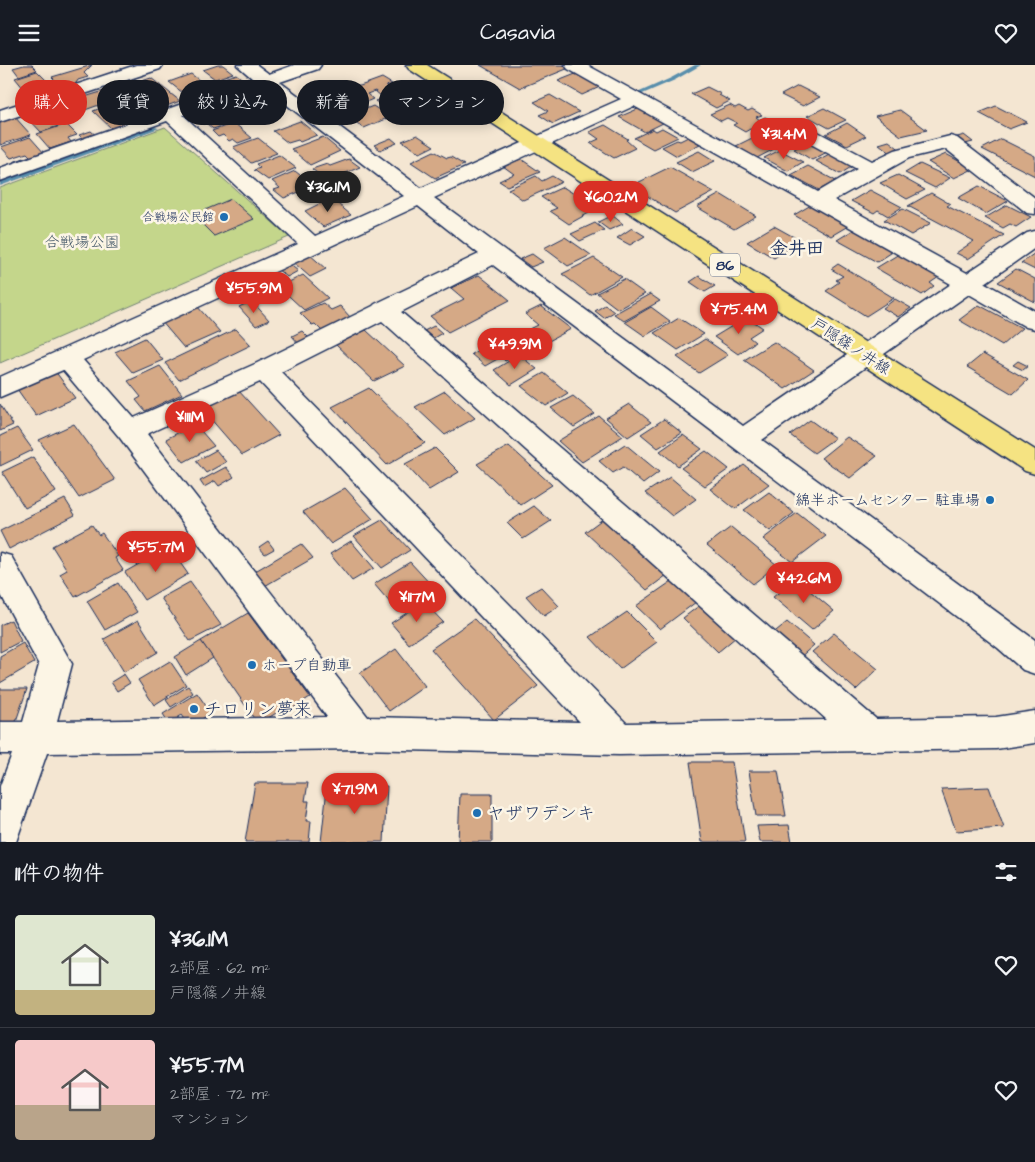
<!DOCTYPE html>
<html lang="ja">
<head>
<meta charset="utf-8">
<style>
	:root { --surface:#171b24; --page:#20242c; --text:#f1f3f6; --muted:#9ea1a6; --line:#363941; --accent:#d93025 }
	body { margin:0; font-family:"Architects Daughter","Klee One",sans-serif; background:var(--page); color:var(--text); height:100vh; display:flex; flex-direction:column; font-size:19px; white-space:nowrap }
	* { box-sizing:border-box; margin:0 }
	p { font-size:16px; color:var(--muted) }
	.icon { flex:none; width:28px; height:28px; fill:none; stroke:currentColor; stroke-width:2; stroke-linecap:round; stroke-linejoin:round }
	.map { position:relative; height:777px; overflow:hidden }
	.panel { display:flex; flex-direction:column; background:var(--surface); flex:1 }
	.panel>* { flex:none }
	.top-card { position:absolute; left:15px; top:15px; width:500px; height:45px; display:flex; gap:10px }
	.price { position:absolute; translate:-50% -42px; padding:0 11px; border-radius:18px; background:var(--accent); color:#fff; font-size:16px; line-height:32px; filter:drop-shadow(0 1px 2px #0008) }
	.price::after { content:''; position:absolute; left:50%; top:30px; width:15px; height:11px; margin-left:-8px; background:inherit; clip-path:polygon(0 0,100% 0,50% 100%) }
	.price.current { background:#222; color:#fff }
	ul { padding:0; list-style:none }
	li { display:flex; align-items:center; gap:15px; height:125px; padding:0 15px }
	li+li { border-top:1px solid var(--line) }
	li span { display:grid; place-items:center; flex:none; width:140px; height:100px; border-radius:5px; color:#555 }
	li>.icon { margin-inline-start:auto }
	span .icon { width:60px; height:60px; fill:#fffc; stroke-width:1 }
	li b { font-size:21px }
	h2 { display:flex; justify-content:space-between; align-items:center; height:60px; padding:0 15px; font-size:21px }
	.tag { padding:0 18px; border-radius:22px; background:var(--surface); box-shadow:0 2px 12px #0003; font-size:18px; line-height:45px }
	.tag.current { background:var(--accent); color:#fff }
	header { display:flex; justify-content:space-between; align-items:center; height:65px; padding:0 15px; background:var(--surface); font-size:22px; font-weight:600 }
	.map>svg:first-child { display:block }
	.green { fill:#c4d68b; stroke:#708274 }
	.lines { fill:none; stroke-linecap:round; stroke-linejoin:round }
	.stream { fill:#588eac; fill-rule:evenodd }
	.building { fill:#d5a986; stroke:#1b2f5e }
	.minor-casing { stroke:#1b2f5e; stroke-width:3 }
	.major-casing { stroke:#1b2f5e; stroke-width:3 }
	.minor { fill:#fcf5e5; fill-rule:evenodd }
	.major { fill:#f5e382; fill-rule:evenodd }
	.poi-dot { fill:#1f6fb2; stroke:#fcf5e5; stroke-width:2 }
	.labels { text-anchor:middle; stroke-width:5; stroke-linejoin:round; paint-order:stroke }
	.far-poi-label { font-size:12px; fill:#1b2f5e; stroke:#fcf5e5; text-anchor:end }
	.shield { fill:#fcf5e5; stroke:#5e6a86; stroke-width:1 }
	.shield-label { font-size:14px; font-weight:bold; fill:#1b2f5e }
	.park-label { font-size:15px; fill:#455969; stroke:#fcf5e5 }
	.street-label { font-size:15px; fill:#1b2f5e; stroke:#fcf5e5 }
	.poi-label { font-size:15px; fill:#1b2f5e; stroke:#fcf5e5; text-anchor:end }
	.quarter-label { font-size:18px; font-weight:bold; fill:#1b2f5e; stroke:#fcf5e5 }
	.near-poi-label { font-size:18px; fill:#1b2f5e; stroke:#fcf5e5; text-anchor:start }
</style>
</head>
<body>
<header><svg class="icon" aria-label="menu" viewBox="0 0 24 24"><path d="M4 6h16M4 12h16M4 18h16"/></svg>Casavia<svg class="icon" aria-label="heart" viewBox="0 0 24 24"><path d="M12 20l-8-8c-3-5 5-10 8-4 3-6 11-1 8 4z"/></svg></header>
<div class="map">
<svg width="1035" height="777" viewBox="0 0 1035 777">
	<rect width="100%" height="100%" fill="#f4e6d2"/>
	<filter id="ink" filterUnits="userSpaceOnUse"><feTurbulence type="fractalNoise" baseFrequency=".02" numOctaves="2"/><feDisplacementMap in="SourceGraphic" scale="10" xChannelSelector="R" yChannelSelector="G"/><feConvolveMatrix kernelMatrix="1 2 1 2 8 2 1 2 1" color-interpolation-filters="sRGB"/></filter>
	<g filter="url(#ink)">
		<!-- green -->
		<polygon class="green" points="165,62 289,172 0,298 0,123"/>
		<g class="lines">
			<!-- stream -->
			<g class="stream">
				<polygon points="695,0 701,0 675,15 640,30 635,29 671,13"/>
				<polygon points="252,26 257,27 184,54 179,53"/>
				<polygon points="154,62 159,63 0,121 0,117"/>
			</g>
		</g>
		<!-- building -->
		<g class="building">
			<polygon points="24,0 32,0 37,5 19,11 13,3"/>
			<polygon points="92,0 84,8 88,12 78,15 72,24 69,20 62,22 52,12"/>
			<polygon points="218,0 223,0 233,8 215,14 203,5"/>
			<polygon points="480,0 564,0 569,3 520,23"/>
			<polygon points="37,6 47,16 24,24 15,13"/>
			<polygon points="578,8 602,21 582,30 558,16"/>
			<polygon points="191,9 216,28 193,36 169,17"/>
			<polygon points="236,9 249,19 230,25 218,15"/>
			<polygon points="133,13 139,17 151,13 180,36 153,46 118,18"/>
			<polygon points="382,13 392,19 386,21 395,27 382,32 375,26 367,29 373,34 332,52 316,40 324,37 326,31 336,32 348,27 350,21 360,21"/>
			<polygon points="52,16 63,27 41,34 30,23"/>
			<polygon points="414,21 423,26 416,29 418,31 416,32 423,36 395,50 375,36"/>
			<polygon points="798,21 820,32 803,41 781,30"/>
			<polygon points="707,22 721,29 719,30 730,36 716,43 691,29"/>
			<polygon points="104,26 113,35 85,45 75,35"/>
			<polygon points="550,30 579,47 553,59 539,50 548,46 534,37"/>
			<polygon points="268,31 283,44 256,53 242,40"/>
			<polygon points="117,37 129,47 123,49 125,51 132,49 138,54 112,64 93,46"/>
			<polygon points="730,40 735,43 739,41 748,46 752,44 762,50 756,52 760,55 765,52 774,57 755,67 750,64 745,67 733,60 737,58 727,53 721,56 710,49"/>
			<polygon points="373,41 390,52 364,63 354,56 357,55 351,50"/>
			<polygon points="996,41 1027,57 1009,64 979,48"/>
			<polygon points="49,42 64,59 41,67 28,53 42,48 39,45"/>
			<polygon points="640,43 665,57 645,67 619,52"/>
			<polygon points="824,43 846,55 829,63 807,51"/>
			<polygon points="223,45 236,56 213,64 206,58 203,59 197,54"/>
			<polygon points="900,45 927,65 901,71 875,51"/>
			<polygon points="14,51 31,70 0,80 0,55"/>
			<polygon points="300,56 317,70 300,77 298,75 288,78 273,66"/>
			<polygon points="234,58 252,73 238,78 233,74 229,76 223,70 218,72 212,66"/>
			<polygon points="847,58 866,71 847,80 826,69"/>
			<polygon points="66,59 77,70 68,73 71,77 50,84 37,69"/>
			<polygon points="779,59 798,69 780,78 761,68"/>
			<polygon points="605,60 628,74 626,75 635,83 614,93 590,78 599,74 589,67"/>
			<polygon points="662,63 678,72 653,84 634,73 653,64 656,66"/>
			<polygon points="91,66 98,72 86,77 79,70"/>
			<polygon points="417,70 434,81 420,88 402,76"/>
			<polygon points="964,70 973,77 961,80 951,74"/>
			<polygon points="30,72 45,89 18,102 13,97 30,91 27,88 11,93 1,82"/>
			<polygon points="323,72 340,86 310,100 291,84"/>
			<polygon points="688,72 700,79 677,91 662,82 677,75 680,76"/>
			<polygon points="754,72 776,83 757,93 736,81"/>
			<polygon points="258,73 277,88 251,98 233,82"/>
			<polygon points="391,73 397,78 380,85 374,80"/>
			<polygon points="1001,74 1035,91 1035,111 982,84"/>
			<polygon points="810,76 829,86 812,95 794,84"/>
			<polygon points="889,76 902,86 892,89 879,79"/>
			<polygon points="780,85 803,97 788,106 764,93"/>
			<polygon points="434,86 447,93 451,92 464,100 435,113 411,97"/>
			<polygon points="699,86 715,96 692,107 676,97"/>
			<polygon points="833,87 856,99 840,109 816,96"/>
			<polygon points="946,89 973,104 954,113 928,97"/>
			<polygon points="279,90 296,103 268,115 254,105 260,103 256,99"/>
			<polygon points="349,94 360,102 327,116 312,104 327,99 330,101"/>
			<polygon points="521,94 540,107 507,121 499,116 514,109 503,101"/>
			<polygon points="920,99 950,113 935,123 905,108"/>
			<polygon points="808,101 836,116 819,125 791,110"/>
			<polygon points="670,102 714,127 675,148 631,121"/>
			<polygon points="295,106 314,121 284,133 274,125 280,123 272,116"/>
			<polygon points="898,110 925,125 907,134 880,118"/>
			<polygon points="536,111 542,116 552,111 562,117 523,135 508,124"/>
			<polygon points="979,121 1008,136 986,149 958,133"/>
			<polygon points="563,122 595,142 587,146 589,148 569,159 550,146 557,143 541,132"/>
			<polygon points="870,125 902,142 888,151 878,145 874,148 851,136"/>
			<polygon points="931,128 950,139 947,141 1004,170 968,194 956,188 974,176 908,141"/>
			<polygon points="720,129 756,151 734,164 697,142"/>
			<polygon points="331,133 351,150 323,162 305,146"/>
			<polygon points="231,134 254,154 214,171 197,154 209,149 205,145"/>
			<polygon points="811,140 848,161 831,171 794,150"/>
			<polygon points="1007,140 1031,152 1016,162 1010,159 1003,163 985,153"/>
			<polygon points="903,144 931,158 911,170 884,155"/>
			<polygon points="612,150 623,159 609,165 598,157"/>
			<polygon points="595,158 604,165 580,176 571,169"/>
			<polygon points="774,161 801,176 774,193 747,177"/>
			<polygon points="632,163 645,171 630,180 617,173"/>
			<polygon points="855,164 894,186 877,197 837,175"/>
			<polygon points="565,172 591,190 568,201 544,183"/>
			<polygon points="1035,188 1035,205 1021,198"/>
			<polygon points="309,189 326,204 310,212 293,197"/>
			<polygon points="532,189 543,197 531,202 520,194"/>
			<polygon points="899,189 939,212 930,218 934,221 922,230 876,203"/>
			<polygon points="594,193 622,212 590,230 562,209"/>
			<polygon points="288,198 298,206 287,212 277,204"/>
			<polygon points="838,199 894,233 866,251 826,226 839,217 836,215 843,211 831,204"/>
			<polygon points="1016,204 1035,214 1035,237 998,217"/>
			<polygon points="272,205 280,213 258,223 249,214"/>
			<polygon points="303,210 328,233 304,245 279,222"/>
			<polygon points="479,210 510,235 448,267 430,251 464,234 451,223"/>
			<polygon points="699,211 715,221 705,227 690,217"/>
			<polygon points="624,214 645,229 618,244 597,228"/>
			<polygon points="650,229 660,236 624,256 614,249"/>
			<polygon points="895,234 911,243 898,252 883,243"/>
			<polygon points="252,236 269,255 256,261 239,242"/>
			<polygon points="323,238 331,245 340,241 351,253 322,266 315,259 312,260 300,248"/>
			<polygon points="605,240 614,247 604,253 595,246"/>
			<polygon points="979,240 1022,263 1002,280 959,255"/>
			<polygon points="197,241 220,267 184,283 161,256"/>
			<polygon points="541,241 571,264 547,277 530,264 538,260 525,249"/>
			<polygon points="651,242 670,256 645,271 625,257"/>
			<polygon points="747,252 763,263 749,272 755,277 738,289 714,272"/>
			<polygon points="679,253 704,269 678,285 654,268"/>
			<polygon points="434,261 442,268 430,275 422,267"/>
			<polygon points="236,264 251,280 179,315 165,298"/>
			<polygon points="366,265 405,301 374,316 336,280"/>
			<polygon points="302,266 311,275 300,280 292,271"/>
			<polygon points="145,273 163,295 133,308 115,287"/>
			<polygon points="501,273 520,288 505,296 501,292 485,301 471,289"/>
			<polygon points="705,274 728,290 699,308 677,292"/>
			<polygon points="774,277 814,305 785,324 744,295"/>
			<polygon points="983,289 1028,315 1013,329 967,302"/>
			<polygon points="519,290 537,304 511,320 494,305"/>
			<polygon points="1018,296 1028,301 1023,305 1013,300"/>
			<polygon points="160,301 182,329 145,346 136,335 141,332 128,316"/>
			<polygon points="55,306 75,333 36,351 17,324"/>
			<polygon points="544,308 568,328 546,341 521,321"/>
			<polygon points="369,323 425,378 387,400 332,342"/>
			<polygon points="238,325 279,370 242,390 202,344"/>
			<polygon points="445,326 475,353 445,370 415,342"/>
			<polygon points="573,331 595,349 574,362 551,343"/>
			<polygon points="0,339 13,360 0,366"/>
			<polygon points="629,339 651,357 628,372 606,353"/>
			<polygon points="599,351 623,371 582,397 558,376"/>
			<polygon points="664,354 682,368 658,383 641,369"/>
			<polygon points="810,355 835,373 814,388 790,370"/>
			<polygon points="74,359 115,415 79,433 39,375"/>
			<polygon points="195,359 214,381 184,397 166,374"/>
			<polygon points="17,363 33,385 0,401 0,371"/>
			<polygon points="683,370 702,384 678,401 660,386"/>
			<polygon points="847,372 877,391 850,413 821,393"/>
			<polygon points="625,379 659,407 643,419 623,402 613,408 599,396"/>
			<polygon points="509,381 552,420 521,440 477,399"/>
			<polygon points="435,383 459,407 429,425 405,399"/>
			<polygon points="216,385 226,397 206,408 196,396"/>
			<polygon points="706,386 729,404 705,421 681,403"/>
			<polygon points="33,392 56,427 25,443 2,407"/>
			<polygon points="744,400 769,419 735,444 710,424"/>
			<polygon points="226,402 234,412 219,421 215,416 204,422 200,416"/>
			<polygon points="670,412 696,434 672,451 645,428"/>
			<polygon points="345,423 373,454 331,479 303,447"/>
			<polygon points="769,427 794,448 770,466 744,445"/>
			<polygon points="65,434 75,450 9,484 0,466"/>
			<polygon points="534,441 551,456 523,474 507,458"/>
			<polygon points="797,448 826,471 792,497 763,474"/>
			<polygon points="604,453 667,510 647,525 585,467"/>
			<polygon points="382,455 410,485 382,503 354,471"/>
			<polygon points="92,460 99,470 102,468 118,491 115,493 123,505 75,532 60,509 67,505 52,481"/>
			<polygon points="731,462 777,500 753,519 707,480"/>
			<polygon points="268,476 274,484 265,489 259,482"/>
			<polygon points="351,476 374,503 352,516 330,489"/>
			<polygon points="301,479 313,493 263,522 252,508"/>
			<polygon points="169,482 188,509 144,535 125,507"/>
			<polygon points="410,497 434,523 398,547 374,519"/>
			<polygon points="796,514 834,546 812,565 773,532"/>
			<polygon points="672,516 696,537 660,564 636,541"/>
			<polygon points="190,517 221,560 190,576 161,533"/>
			<polygon points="118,518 137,547 105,565 87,536"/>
			<polygon points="541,522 559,541 544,551 526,531"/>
			<polygon points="424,537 443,557 409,579 391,558"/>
			<polygon points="700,540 736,572 718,587 683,553"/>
			<polygon points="627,547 657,577 620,604 590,572"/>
			<polygon points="248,548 310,632 281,651 278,647 258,659 201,576"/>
			<polygon points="474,554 538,621 494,655 431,584"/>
			<polygon points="11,555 21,576 0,587 0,560"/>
			<polygon points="138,555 158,587 124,607 104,574"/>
			<polygon points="787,557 814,580 798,594 771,570"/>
			<polygon points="834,568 878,604 856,625 812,587"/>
			<polygon points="201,576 213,593 186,610 175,592"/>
			<polygon points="23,578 34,598 0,618 0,591"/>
			<polygon points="396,584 425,621 389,646 360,608"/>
			<polygon points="170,596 186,620 154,640 138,615"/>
			<polygon points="124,609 130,618 117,626 111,617"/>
			<polygon points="188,621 193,628 171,642 166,635"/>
			<polygon points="0,624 27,624 15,659 0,659"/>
			<polygon points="197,628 211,648 190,661 182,650 169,658 163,649"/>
			<polygon points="690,697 732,697 745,777 702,777"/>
			<polygon points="749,706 778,706 786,751 756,751"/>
			<polygon points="255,718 308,718 305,736 309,736 306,756 311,756 309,777 245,777"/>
			<polygon points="387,721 384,777 321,777 327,723"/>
			<polygon points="989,722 1004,763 956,766 941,724"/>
			<polygon points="460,729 492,729 492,777 458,777"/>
			<polygon points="789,760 792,777 760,777 757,761"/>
		</g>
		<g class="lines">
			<!-- minor casing -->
			<g class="minor-casing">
				<g id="minor">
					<polygon points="136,0 163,0 160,4 0,57 0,45"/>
					<path d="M237,0H257L269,9L294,0H321L318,4L280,17L421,123L621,34L568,4L565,0H587L818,127L857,104L787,66L784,62L787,58L794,56L801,58L872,96L895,85L950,71L957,73L1035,133V149L1027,148L946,84L909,93L834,135L967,208L1027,168L1035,166V183L985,218L1035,246V264L1026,262L969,229L762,375L1035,575V609L1023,605L998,583L493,200L401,247L876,654L996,652L1035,646V678L996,684L619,690L359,684L47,688L16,777H0V721L12,689H0V657H23L39,600L0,528V488L11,491L72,599L57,656L327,652L120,373L63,305L0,332V312L298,179L167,56L0,116V103L253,14ZM264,22L404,131L315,171L183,50ZM634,41L951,219L743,361L434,133ZM418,141L479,189L375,239L373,241L255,299L134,353L83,295ZM382,256L827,655L626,658L281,307ZM260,317L580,657L368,652L147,369Z"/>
				</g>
			</g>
			<!-- major casing -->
			<g class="major-casing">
				<polygon id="major" points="406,0 427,0 1035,385 1035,409 1025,406 409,4"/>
			</g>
			<!-- minor -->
			<use href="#minor" class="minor"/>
			<!-- major -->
			<use href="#major" class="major"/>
		</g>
	</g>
	<!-- markers -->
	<g class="poi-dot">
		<circle cx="224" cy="152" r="5"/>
		<circle cx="990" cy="435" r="5"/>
		<circle cx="252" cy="600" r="5"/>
		<circle cx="194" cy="644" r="5"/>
		<circle cx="477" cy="748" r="5"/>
	</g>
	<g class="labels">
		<!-- far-poi labels -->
		<g class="far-poi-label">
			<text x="214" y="156">合戦場公民館</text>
		</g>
		<!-- shield labels -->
		<rect class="shield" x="710" y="188.5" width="30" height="23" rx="4"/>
		<g class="shield-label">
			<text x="725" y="205">86</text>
		</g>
		<!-- park labels -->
		<g class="park-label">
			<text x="82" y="182">合戦場公園</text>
		</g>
		<!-- street labels -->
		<g class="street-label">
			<text transform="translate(851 281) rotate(33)" y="5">戸隠篠ノ井線</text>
		</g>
		<!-- poi labels -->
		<g class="poi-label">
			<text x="980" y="440">綿半ホームセンター 駐車場</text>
			<text x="262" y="605" text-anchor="start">ホープ自動車</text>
		</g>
		<!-- quarter labels -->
		<g class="quarter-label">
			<text x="797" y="189">金井田</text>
		</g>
		<!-- near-poi labels -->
		<g class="near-poi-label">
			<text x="204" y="650">チロリン夢来</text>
			<text x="487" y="754">ヤザワデンキ</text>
		</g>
	</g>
</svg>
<b class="price" style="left:784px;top:95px">¥31.4M</b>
<b class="price current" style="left:328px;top:148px">¥36.1M</b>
<b class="price" style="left:611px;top:158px">¥60.2M</b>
<b class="price" style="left:254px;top:249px">¥55.9M</b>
<b class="price" style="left:739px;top:270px">¥75.4M</b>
<b class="price" style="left:515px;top:305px">¥49.9M</b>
<b class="price" style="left:190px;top:378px">¥111M</b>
<b class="price" style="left:156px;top:508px">¥55.7M</b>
<b class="price" style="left:804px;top:539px">¥42.6M</b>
<b class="price" style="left:417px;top:558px">¥117M</b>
<b class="price" style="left:355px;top:750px">¥71.9M</b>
<div class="top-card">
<a class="tag current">購入</a>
<a class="tag">賃貸</a>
<a class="tag">絞り込み</a>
<a class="tag">新着</a>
<a class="tag">マンション</a>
</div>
</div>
<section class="panel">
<h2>11件の物件<svg class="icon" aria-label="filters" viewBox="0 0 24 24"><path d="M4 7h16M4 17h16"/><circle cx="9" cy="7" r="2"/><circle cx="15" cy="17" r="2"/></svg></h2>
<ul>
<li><span style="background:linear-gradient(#dfe7d0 75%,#c2b280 0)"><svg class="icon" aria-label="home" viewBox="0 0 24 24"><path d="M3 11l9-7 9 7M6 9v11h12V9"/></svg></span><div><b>¥36.1M</b><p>2部屋 · 62 m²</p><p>戸隠篠ノ井線</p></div><svg class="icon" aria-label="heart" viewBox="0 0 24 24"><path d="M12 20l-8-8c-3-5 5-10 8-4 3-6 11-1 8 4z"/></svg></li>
<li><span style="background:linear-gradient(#f6c9c9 65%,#b9a48a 0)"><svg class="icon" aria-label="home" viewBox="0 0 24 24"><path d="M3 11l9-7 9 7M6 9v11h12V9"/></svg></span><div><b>¥55.7M</b><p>2部屋 · 72 m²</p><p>マンション</p></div><svg class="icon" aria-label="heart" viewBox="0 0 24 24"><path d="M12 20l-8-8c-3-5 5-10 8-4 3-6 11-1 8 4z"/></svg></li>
</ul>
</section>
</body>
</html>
